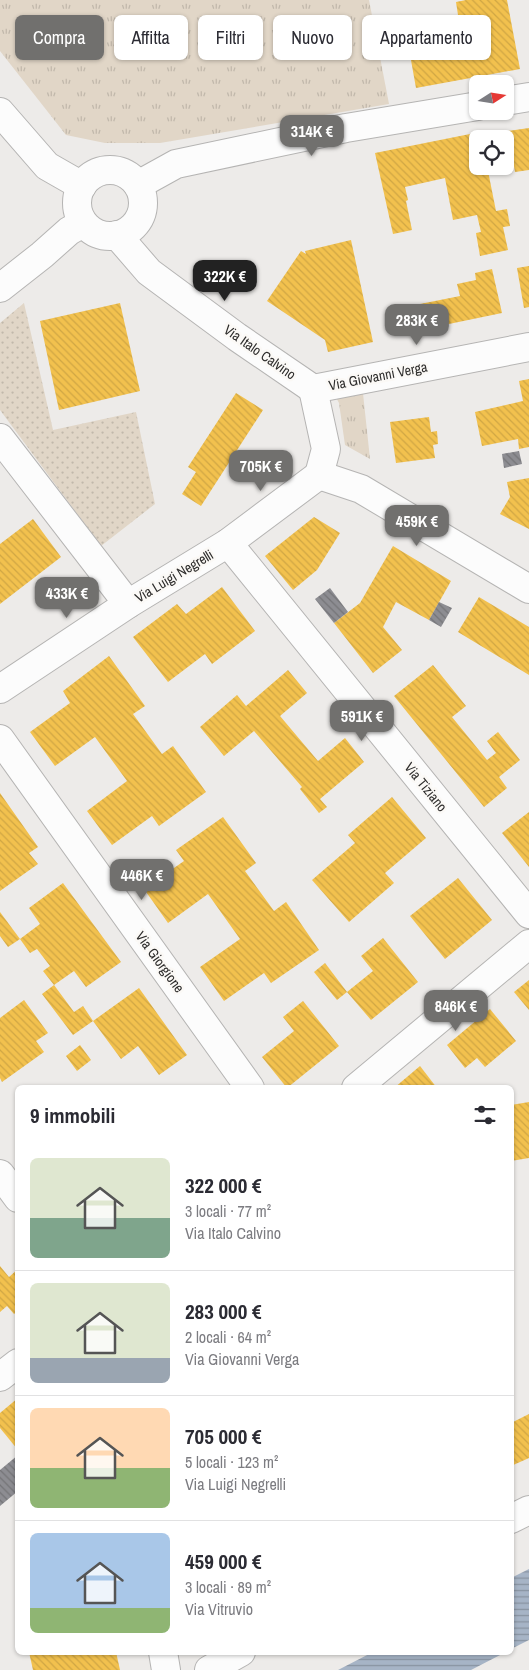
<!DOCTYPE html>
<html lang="it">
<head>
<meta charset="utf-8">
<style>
	:root { --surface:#fff; --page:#f2f2f3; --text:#2b2b33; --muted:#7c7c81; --line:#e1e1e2; --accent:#71706e }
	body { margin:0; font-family:"Archivo Narrow",sans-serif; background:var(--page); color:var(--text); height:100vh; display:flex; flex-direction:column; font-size:19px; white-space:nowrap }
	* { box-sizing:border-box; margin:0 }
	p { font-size:16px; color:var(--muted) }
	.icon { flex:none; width:28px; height:28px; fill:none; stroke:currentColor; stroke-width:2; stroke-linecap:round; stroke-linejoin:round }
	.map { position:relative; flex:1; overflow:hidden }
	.side { position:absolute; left:15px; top:1085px; width:499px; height:570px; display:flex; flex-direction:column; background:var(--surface); border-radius:8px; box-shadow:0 1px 4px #0004 }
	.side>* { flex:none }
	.banner { position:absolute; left:15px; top:15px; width:500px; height:45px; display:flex; gap:10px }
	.needle { width:32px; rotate:78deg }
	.fabs { position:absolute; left:469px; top:75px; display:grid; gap:10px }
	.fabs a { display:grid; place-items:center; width:45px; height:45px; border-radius:8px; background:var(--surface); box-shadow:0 1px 4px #0004; font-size:25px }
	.price { position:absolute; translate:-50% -42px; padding:0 11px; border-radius:10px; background:var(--accent); color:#fff; font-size:16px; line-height:32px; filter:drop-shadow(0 1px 2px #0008) }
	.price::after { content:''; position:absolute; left:50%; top:30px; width:15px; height:11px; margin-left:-8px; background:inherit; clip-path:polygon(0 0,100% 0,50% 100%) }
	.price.selected { background:#222; color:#fff }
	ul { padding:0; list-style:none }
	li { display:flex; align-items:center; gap:15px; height:125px; padding:0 15px }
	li+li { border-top:1px solid var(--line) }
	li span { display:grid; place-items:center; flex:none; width:140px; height:100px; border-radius:8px; color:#555 }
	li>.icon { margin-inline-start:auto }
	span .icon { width:60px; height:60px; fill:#fffc; stroke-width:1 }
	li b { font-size:21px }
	h2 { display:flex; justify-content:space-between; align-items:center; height:60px; padding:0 15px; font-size:21px }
	.chip { padding:0 18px; border-radius:8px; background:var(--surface); box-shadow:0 1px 4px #0004; font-size:18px; line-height:45px }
	.chip.selected { background:var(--accent); color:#fff }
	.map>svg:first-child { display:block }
	.grass { fill:url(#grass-tufts) }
	.park { fill:url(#park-dots) }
	.water { fill:url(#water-rules) }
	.homes { fill:url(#homes-back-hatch) }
	.industry { fill:url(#industry-back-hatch) }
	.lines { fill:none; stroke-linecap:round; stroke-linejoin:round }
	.minor-casing { stroke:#b5b4b3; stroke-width:30 }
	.minor { stroke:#fcfcfc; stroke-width:28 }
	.labels { text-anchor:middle; stroke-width:5; stroke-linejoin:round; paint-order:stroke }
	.street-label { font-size:14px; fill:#2e2d2c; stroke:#fbf9f6 }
</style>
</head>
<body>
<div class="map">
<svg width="529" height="1670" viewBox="0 0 529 1670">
	<defs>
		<pattern id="grass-tufts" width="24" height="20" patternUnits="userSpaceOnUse" patternTransform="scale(1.25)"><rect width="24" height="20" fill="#e1d6c7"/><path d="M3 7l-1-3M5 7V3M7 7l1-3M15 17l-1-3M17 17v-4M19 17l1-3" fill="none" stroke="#c1b8ab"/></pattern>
		<pattern id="park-dots" width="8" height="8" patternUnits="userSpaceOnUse" patternTransform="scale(1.25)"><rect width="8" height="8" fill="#e1d6c7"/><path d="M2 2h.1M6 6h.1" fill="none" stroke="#c1b8ab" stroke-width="1.8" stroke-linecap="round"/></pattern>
		<pattern id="water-rules" width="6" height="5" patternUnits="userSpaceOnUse" patternTransform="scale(1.25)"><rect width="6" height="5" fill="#a6b4c6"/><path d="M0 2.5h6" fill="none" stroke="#8893a1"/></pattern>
		<pattern id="homes-back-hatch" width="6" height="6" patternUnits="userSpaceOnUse" patternTransform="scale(1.25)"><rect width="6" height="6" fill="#f2c14e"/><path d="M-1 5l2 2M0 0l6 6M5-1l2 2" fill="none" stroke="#d0a644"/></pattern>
		<pattern id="industry-back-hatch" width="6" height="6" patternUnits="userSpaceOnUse" patternTransform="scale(1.25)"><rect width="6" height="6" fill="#8d8d92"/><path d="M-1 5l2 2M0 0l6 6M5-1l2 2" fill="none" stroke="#747477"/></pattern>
	</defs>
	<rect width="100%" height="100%" fill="#edebe9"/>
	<!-- grass -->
	<g class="grass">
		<polygon points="0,0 369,0 389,104 160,143 105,143 66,135 0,51"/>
		<polygon points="362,384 370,459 345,445 339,403 332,390"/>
	</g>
	<!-- park -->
	<polygon class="park" points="24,303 53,430 136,412 155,504 101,546 0,410 0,323"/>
	<!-- water -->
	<g class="water">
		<polygon points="529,1569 529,1640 511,1649 511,1578"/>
		<polygon points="371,1653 371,1652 504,1653 471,1670 338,1670"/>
	</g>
	<!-- homes -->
	<g class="homes">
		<polygon points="466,0 507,0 520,69 416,88 407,38 460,28 456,2"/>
		<polygon points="529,128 529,170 515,172 508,131"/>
		<polygon points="480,132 481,139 478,139 478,166 487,166 496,211 507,209 510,226 503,227 508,250 480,256 476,233 481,232 477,215 453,220 445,178 405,187 408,200 406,201 412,230 393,234 375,153"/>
		<polygon points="351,240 373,342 328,352 325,340 267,301 301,251 306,254 305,251"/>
		<polygon points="529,266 529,307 524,308 517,268"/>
		<polygon points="492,269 502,313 420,330 415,305 460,296 457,284 476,280 475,273"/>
		<polygon points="120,303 140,391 59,410 40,321"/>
		<polygon points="529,379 529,447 519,449 518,439 482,446 475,412 523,401 519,381"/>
		<polygon points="236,393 263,410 201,506 182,494 196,472 188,467"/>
		<polygon points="429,417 431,432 437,431 438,444 433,445 435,458 396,463 390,422"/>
		<polygon points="529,478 529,529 500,514 510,497 507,482"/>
		<polygon points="314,517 340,533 317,570 293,590 265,556"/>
		<polygon points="33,519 61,557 0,604 0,544"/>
		<polygon points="393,546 451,581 429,620 396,602 383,627 402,650 373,673 334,623 360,603"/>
		<polygon points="222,587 255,631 212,664 205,654 168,682 133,637 177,604 186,614"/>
		<polygon points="479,597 529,627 529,675 458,632"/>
		<polygon points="109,656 145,706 133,714 162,754 173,746 206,792 159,826 152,816 112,845 87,811 127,781 95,737 55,766 30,732 70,703 63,691"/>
		<polygon points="433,665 466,706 452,717 487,760 496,753 487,741 498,732 520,760 499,777 507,788 484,807 394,696"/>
		<polygon points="288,670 307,693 280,716 318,761 345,738 364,762 320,799 327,807 319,813 300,789 302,787 254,731 224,756 200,727 237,695 246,706"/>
		<polygon points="0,793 38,847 29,853 38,864 0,891"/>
		<polygon points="392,797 426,838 385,873 394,883 349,922 312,880 355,843 348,835"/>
		<polygon points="529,812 529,867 502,833"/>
		<polygon points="223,817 256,863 245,871 274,911 286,902 319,950 271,983 264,973 224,1001 200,967 240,939 208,894 168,923 144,889 184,861 176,850"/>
		<polygon points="458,878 492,920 445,959 410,916"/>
		<polygon points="63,883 121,962 86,987 74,971 54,985 43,971 50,966 37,949 30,953 20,939 40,924 29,908"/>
		<polygon points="0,912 20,939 8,947 0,936"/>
		<polygon points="383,938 418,982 371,1020 347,992 373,971 361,956"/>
		<polygon points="325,963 347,992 337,1000 314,972"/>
		<polygon points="529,980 529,1010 514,992"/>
		<polygon points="54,985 74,1012 83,1006 93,1021 73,1035 42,994"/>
		<polygon points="139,988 187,1055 159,1075 138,1046 121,1059 93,1021"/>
		<polygon points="24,1000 48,1033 36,1041 44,1052 2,1082 0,1078 0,1018"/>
		<polygon points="303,1001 339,1046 287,1088 262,1057 294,1031 283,1017"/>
		<polygon points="490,1009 516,1041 485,1067 477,1058 465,1068 447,1045"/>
		<polygon points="80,1045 91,1060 77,1071 66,1056"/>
		<polygon points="420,1066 437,1088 394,1088"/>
		<polygon points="529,1102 529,1158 511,1161 511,1105"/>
		<polygon points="0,1266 9,1277 18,1269 18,1311 14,1314 7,1306 0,1312"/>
		<polygon points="18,1398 18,1450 0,1428 0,1413"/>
		<polygon points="529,1414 529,1458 511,1466 511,1423"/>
		<polygon points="29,1652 116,1652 120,1670 33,1670"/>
	</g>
	<!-- industry -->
	<g class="industry">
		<polygon points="519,451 522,464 504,468 502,454"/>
		<polygon points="330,588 348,612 334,623 315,599"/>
		<polygon points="439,602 452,608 441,627 429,620"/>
		<polygon points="18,1455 18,1491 0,1506 0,1470"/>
	</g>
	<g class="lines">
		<!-- minor casing -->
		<g class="minor-casing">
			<g id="minor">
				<polyline points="505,101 529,97"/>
				<polyline points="0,112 47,166 82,186"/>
				<circle cx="110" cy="203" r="33"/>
				<polyline points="138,185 176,164 346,128 478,106"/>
				<polyline points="117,235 149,272 237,337 313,389"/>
				<polyline points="0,288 42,255 69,231 83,223"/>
				<polyline points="313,389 529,347"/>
				<polyline points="313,389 326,449 319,475"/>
				<polyline points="0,438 128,604"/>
				<polyline points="319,475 361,489 529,589"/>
				<polyline points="228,543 529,914"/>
				<polyline points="0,689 128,604 228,543 319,475"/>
				<polyline points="0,739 250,1088"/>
				<polyline points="356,1088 529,944"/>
				<polyline points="0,1174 18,1198"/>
				<polyline points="0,1377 18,1363"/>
				<polyline points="511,1519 529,1510"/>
				<polyline points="163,1652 166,1670"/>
				<polyline points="209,1670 241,1652"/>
			</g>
		</g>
		<!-- minor -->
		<use href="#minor" class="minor"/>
	</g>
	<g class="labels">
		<!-- street labels -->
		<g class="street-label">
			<text transform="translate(260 352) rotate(35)" y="5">Via Italo Calvino</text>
			<text transform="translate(378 376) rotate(-11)" y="5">Via Giovanni Verga</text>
			<text transform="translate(174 576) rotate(-31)" y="5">Via Luigi Negrelli</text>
			<text transform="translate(426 787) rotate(51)" y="5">Via Tiziano</text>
			<text transform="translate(160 962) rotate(54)" y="5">Via Giorgione</text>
		</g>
	</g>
</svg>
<div class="fabs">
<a><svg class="needle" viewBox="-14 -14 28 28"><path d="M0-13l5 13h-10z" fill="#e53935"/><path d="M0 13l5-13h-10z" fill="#7c7c81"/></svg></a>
<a><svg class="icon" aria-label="locate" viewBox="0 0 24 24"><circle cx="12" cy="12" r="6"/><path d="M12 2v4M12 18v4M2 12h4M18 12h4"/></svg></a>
</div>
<b class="price" style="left:312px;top:157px">314K €</b>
<b class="price selected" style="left:225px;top:302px">322K €</b>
<b class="price" style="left:417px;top:346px">283K €</b>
<b class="price" style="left:261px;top:492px">705K €</b>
<b class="price" style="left:417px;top:547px">459K €</b>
<b class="price" style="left:67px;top:619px">433K €</b>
<b class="price" style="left:362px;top:742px">591K €</b>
<b class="price" style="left:142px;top:901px">446K €</b>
<b class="price" style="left:456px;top:1032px">846K €</b>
<div class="banner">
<a class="chip selected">Compra</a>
<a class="chip">Affitta</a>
<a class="chip">Filtri</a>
<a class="chip">Nuovo</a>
<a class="chip">Appartamento</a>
</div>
<section class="side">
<h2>9 immobili<svg class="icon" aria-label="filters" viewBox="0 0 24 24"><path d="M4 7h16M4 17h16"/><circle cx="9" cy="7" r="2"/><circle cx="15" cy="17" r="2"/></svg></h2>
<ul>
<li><span style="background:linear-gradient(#dfe7d0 60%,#7fa58c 0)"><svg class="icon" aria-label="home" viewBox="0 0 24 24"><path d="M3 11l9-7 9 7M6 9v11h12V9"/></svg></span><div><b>322 000 €</b><p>3 locali · 77 m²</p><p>Via Italo Calvino</p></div></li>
<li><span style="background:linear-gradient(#dfe7d0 75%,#9aa5b1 0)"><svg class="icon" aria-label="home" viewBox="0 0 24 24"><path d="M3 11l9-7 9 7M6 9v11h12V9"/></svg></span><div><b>283 000 €</b><p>2 locali · 64 m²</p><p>Via Giovanni Verga</p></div></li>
<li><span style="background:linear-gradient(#ffd9b3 60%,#8fb573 0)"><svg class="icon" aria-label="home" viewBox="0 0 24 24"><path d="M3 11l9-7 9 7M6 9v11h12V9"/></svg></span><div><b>705 000 €</b><p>5 locali · 123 m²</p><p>Via Luigi Negrelli</p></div></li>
<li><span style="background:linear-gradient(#a9c7e8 75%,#8fb573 0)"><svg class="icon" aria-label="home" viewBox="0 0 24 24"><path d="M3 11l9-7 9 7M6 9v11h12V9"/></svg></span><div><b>459 000 €</b><p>3 locali · 89 m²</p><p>Via Vitruvio</p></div></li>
</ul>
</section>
</div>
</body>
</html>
